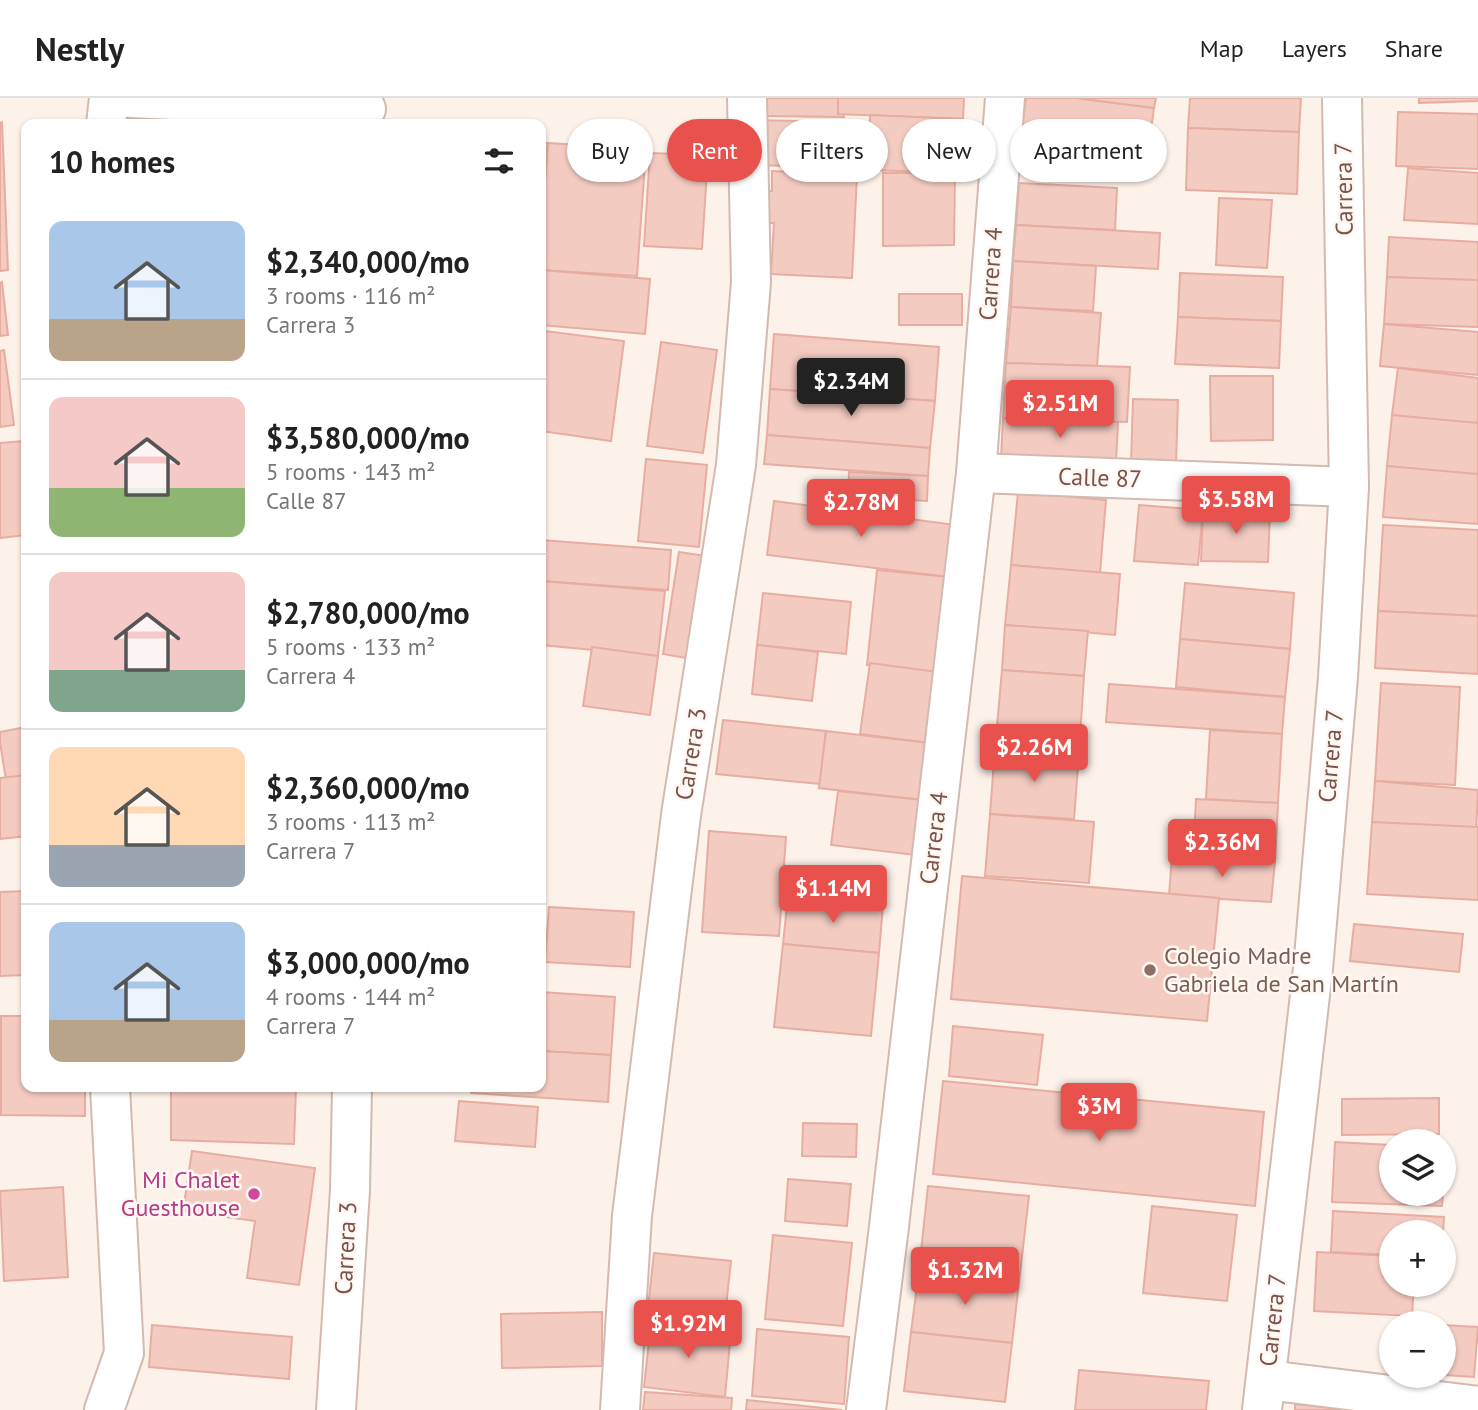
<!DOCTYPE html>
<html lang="en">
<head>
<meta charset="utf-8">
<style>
	:root { --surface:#fff; --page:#f6f6f6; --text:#222; --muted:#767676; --line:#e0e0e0; --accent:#e9514d }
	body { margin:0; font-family:"PT Sans",sans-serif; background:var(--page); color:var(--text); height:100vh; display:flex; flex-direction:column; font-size:26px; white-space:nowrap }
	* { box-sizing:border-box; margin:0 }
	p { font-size:23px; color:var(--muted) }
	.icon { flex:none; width:38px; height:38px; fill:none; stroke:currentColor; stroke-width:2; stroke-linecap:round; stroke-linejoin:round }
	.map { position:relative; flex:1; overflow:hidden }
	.details { position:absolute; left:21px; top:21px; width:525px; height:973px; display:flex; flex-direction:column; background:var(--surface); border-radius:14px; box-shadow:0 2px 5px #0004 }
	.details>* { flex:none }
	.guide { position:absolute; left:567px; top:21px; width:665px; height:63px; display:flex; gap:14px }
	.tools { position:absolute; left:1379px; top:1031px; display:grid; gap:14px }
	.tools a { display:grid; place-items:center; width:77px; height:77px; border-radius:50%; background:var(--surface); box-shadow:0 2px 5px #0004; font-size:35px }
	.price { position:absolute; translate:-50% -60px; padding:0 16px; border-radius:7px; background:var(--accent); color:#fff; font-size:23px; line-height:46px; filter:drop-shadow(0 2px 4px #0008) }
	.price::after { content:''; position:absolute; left:50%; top:42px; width:21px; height:16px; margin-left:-10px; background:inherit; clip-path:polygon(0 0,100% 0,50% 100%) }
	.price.on { background:#222; color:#fff }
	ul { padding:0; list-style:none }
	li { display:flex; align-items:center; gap:21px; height:175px; padding:0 28px }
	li+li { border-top:2px solid var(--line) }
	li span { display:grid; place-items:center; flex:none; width:196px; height:140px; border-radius:14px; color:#555 }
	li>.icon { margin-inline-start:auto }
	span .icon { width:84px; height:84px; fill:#fffc; stroke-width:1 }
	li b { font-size:30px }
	h2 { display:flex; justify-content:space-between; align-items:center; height:84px; padding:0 28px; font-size:30px }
	.chip { padding:0 24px; border-radius:32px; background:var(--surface); box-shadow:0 2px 5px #0004; font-size:24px; line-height:63px }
	.chip.on { background:var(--accent); color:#fff }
	header { display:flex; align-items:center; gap:42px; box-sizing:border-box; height:98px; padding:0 35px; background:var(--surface); border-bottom:2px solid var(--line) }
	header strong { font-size:33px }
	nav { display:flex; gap:38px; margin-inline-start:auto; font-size:24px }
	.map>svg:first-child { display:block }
	.building { fill:#f3cbc1; stroke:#e7ada1; stroke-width:2 }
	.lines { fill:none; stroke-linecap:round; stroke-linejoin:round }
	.minor-casing { stroke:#d3bab1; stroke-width:42 }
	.minor { stroke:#fff; stroke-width:38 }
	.education-dot { fill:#8d6e63; stroke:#fff7f1; stroke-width:2.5 }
	.hotel-dot { fill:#d1479c; stroke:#fff7f1; stroke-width:2.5 }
	.labels { text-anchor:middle; stroke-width:5; stroke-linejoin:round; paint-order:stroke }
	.street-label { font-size:24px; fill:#7a534c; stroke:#fff7f1 }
	.education-label { font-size:24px; fill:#785e54; stroke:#fff7f1; text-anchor:start }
	.hotel-label { font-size:24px; fill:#b23c85; stroke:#fff7f1; text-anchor:end }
</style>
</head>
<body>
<header>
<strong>Nestly</strong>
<nav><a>Map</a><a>Layers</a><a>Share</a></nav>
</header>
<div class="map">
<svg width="1478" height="1312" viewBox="0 0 1478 1312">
	<rect width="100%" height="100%" fill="#fdf2ea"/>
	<!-- building -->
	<g class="building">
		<polygon points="751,0 844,0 844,19 751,18"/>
		<polygon points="838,0 964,0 963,21 838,16"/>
		<polygon points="1026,0 1076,0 1154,10 1148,53 1021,36"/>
		<polygon points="1076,0 1156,0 1154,10"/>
		<polygon points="1190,0 1301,0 1299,34 1188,30"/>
		<polygon points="1419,0 1478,0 1478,3 1419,5"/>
		<polygon points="1398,14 1478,16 1478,71 1396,68"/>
		<polygon points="870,17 963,21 961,75 868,72"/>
		<polygon points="753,22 854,24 853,70 751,67"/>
		<polygon points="2,24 8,172 0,173 0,25"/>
		<polygon points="1188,30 1299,34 1297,96 1186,92"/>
		<polygon points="541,44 548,45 541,96"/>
		<polygon points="548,45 646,51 637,178 541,172 541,143"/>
		<polygon points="650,55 708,57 702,151 644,148"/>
		<polygon points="1408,70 1478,75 1478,126 1404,122"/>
		<polygon points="772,73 857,77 852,180 771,176 774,125 761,125 763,93 772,93"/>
		<polygon points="883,75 955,75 954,147 883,148"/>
		<polygon points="1019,85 1117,90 1115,132 1016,127"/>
		<polygon points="1219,100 1272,102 1267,170 1216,167"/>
		<polygon points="1016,127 1160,135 1158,171 1013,163"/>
		<polygon points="1389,139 1478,144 1478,183 1387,179"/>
		<polygon points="1013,163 1096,168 1093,213 1011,209"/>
		<polygon points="541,172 650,181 645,236 541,227"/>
		<polygon points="1180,175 1283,179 1281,223 1178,219"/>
		<polygon points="1387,179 1478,182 1478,229 1384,226"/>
		<polygon points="2,184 8,237 0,238 0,185"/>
		<rect x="899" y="196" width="63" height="31"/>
		<polygon points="1011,209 1101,215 1097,268 1006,265"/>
		<polygon points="1178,219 1281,223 1279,270 1175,266"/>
		<polygon points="1384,226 1478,234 1478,277 1380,268"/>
		<polygon points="541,233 545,233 541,269"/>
		<polygon points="545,233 624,243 611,343 541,333 541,268"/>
		<polygon points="774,236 939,249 935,303 770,291"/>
		<polygon points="661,244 717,252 703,355 647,348"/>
		<polygon points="4,252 14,327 0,329 0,253"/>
		<polygon points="1006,265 1130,269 1127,324 1003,320"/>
		<polygon points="1398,270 1478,280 1478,328 1392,317"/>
		<polygon points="1210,278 1273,278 1273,342 1211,343"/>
		<polygon points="770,291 935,303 930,350 767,337"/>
		<polygon points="1133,301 1178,302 1176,367 1131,366"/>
		<polygon points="1392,317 1478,325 1478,378 1387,368"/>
		<polygon points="1003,320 1118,324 1116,365 1001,360"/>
		<polygon points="767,337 930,350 928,378 764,366"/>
		<polygon points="24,343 26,370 26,437 0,440 0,345"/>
		<polygon points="646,361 707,367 699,449 638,443"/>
		<polygon points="1387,368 1478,376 1478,426 1383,419"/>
		<polygon points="849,374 928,378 927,403 848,398"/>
		<polygon points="1018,394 1106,402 1100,475 1011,467"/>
		<polygon points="774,403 956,427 949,479 767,457"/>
		<polygon points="1139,407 1203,412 1198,467 1134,463"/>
		<polygon points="1203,412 1270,413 1268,464 1201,463"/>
		<polygon points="1383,427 1478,432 1478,518 1378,513"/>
		<polygon points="541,442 671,452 668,492 541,483"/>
		<polygon points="679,454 713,459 698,562 663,556"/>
		<polygon points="1011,467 1120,476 1115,537 1005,527"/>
		<polygon points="877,472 949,479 938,574 867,567"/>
		<polygon points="541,483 665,493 658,558 541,547"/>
		<polygon points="1185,485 1294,495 1290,551 1180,541"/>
		<polygon points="763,495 851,504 846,556 757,547"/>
		<polygon points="1378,513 1478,518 1478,576 1375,570"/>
		<polygon points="1005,527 1088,533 1084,578 1002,572"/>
		<polygon points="1180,541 1290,551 1285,599 1176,589"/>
		<polygon points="757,547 818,554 812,603 752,596"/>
		<polygon points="592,549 658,558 650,617 583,608"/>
		<polygon points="870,565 938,574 929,645 860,636"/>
		<polygon points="1002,572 1084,578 1079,655 995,650"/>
		<polygon points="1381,585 1460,589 1455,687 1375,683"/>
		<polygon points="1109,586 1285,599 1282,636 1106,624"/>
		<polygon points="723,622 826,633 820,686 716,676"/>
		<polygon points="26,629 26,678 6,682 0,644 0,634"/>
		<polygon points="1210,632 1282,636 1278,705 1206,701"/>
		<polygon points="826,633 929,645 922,702 819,690"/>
		<polygon points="995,650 1079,655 1074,721 990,716"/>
		<polygon points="26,677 26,738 0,741 0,680"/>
		<polygon points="1375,683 1478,692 1476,734 1372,724"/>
		<polygon points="838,693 922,702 915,757 831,747"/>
		<polygon points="1196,701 1278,705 1275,764 1193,760"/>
		<polygon points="990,716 1094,724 1089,785 985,778"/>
		<polygon points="1372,724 1478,729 1478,802 1367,796"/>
		<polygon points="709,733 786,739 779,838 702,834"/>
		<polygon points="1172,758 1275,764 1271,804 1169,798"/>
		<polygon points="962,778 1219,800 1207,923 951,901"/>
		<polygon points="26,793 26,877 0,878 0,794"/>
		<polygon points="788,798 883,807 879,855 783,846"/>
		<polygon points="549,809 634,814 630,869 545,864"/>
		<polygon points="1354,826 1463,836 1459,874 1350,863"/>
		<polygon points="783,846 879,855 871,938 774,929"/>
		<polygon points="541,894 615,899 611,957 541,953"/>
		<polygon points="1,918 26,918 26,989 85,989 85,1018 1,1017"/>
		<polygon points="953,928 1043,937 1037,987 949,978"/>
		<polygon points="541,953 611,957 608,1004 471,995 471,989 541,989"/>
		<polygon points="943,983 1264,1014 1255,1108 933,1076"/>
		<polygon points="171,989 296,989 294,1046 171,1042"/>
		<polygon points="1439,1000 1439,1036 1342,1037 1342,1001"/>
		<polygon points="459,1003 538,1009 535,1049 455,1043"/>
		<polygon points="803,1025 857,1026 856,1059 802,1058"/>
		<polygon points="1335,1044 1391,1047 1391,1096 1443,1096 1442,1108 1332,1104"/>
		<polygon points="192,1053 315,1070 299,1187 247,1180 255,1123 183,1113"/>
		<polygon points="788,1081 851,1086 847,1128 785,1123"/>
		<polygon points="928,1088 1029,1098 1019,1184 919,1172"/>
		<polygon points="63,1089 68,1179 4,1183 0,1093"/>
		<polygon points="1152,1108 1237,1117 1227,1203 1143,1195"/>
		<polygon points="1333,1113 1444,1119 1443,1134 1391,1134 1391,1157 1331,1154"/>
		<polygon points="773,1137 852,1145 843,1228 765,1221"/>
		<polygon points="1317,1154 1391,1158 1391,1186 1414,1186 1412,1218 1314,1213"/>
		<polygon points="654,1155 731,1163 725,1218 648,1210"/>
		<polygon points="919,1172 1019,1184 1012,1245 911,1234"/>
		<polygon points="602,1214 602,1268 502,1270 501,1216"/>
		<polygon points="651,1225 731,1233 725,1299 644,1289"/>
		<polygon points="152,1227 292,1239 289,1281 149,1269"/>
		<polygon points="1444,1227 1478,1229 1474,1279 1444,1277"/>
		<polygon points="757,1231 849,1239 844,1306 752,1298"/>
		<polygon points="911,1234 1012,1245 1005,1304 904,1293"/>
		<polygon points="1079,1272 1209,1283 1206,1312 1075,1312"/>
		<polygon points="645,1294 732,1300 731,1312 643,1312"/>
		<polygon points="747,1302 842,1312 746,1312"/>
		<polygon points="1295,1306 1350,1312 1295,1312"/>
	</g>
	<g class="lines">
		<!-- minor casing -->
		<g class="minor-casing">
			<g id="minor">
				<polyline points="130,0 366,11"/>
				<polyline points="106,26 109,0"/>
				<polyline points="976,375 1349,389"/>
				<polyline points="1267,1282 1478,1308"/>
				<polyline points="104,1312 124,1255 110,989"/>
				<polyline points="336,1312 350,1092 352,989"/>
				<polyline points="620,1312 632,1118 681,717 736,367 751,184 747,0"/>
				<polyline points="866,1312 888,1137 976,375 1005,0"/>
				<polyline points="1262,1312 1313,871 1338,579 1349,389 1342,0"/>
			</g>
		</g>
		<!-- minor -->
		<use href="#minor" class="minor"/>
	</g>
	<!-- markers -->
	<circle class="education-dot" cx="1150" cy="872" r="7"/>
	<circle class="hotel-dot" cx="254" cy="1096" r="7"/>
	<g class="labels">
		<!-- street labels -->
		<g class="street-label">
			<text transform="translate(1344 91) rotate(-91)" y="8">Carrera 7</text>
			<text transform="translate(991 176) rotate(-86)" y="8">Carrera 4</text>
			<text transform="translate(1100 380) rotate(2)" y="8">Calle 87</text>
			<text transform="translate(691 656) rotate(-81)" y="8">Carrera 3</text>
			<text transform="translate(1331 658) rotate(-85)" y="8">Carrera 7</text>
			<text transform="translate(934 740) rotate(-83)" y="8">Carrera 4</text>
			<text transform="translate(346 1150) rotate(-87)" y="8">Carrera 3</text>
			<text transform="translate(1273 1222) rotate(-84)" y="8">Carrera 7</text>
		</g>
		<!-- education labels -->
		<g class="education-label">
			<text x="1164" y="866">Colegio Madre<tspan x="1164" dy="28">Gabriela de San Martín</tspan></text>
		</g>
		<!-- hotel labels -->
		<g class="hotel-label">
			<text x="240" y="1090">Mi Chalet<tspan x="240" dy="28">Guesthouse</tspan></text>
		</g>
	</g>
</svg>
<div class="tools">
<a><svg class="icon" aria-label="layers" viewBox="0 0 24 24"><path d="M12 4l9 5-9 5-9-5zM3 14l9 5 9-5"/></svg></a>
<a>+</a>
<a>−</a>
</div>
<b class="price on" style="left:851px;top:320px">$2.34M</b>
<b class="price" style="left:1060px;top:342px">$2.51M</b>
<b class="price" style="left:1236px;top:438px">$3.58M</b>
<b class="price" style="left:861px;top:441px">$2.78M</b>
<b class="price" style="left:1034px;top:686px">$2.26M</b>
<b class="price" style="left:1222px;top:781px">$2.36M</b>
<b class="price" style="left:833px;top:827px">$1.14M</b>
<b class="price" style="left:1099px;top:1045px">$3M</b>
<b class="price" style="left:965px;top:1209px">$1.32M</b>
<b class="price" style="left:688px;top:1262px">$1.92M</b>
<div class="guide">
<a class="chip">Buy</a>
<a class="chip on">Rent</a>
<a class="chip">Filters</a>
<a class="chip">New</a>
<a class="chip">Apartment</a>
</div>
<section class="details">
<h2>10 homes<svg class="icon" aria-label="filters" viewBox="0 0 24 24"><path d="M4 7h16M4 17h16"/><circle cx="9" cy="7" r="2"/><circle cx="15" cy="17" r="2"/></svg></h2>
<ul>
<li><span style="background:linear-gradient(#a9c7e8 70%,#b9a48a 0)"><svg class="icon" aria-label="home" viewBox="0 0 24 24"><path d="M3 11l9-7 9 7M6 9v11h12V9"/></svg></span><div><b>$2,340,000/mo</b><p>3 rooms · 116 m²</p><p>Carrera 3</p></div></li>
<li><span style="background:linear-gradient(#f6c9c9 65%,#8fb573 0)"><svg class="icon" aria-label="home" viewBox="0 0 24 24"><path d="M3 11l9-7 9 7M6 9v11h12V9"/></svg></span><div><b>$3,580,000/mo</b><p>5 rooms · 143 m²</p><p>Calle 87</p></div></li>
<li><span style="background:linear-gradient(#f6c9c9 70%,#7fa58c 0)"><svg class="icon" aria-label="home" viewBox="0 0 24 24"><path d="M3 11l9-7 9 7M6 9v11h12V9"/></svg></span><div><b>$2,780,000/mo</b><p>5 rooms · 133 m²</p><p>Carrera 4</p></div></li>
<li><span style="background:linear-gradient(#ffd9b3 70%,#9aa5b1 0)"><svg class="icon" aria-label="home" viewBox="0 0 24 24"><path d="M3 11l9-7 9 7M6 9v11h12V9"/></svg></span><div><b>$2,360,000/mo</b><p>3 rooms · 113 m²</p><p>Carrera 7</p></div></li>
<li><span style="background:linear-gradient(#a9c7e8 70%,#b9a48a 0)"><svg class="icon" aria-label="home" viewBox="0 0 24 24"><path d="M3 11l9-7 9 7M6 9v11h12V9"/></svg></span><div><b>$3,000,000/mo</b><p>4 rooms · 144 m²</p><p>Carrera 7</p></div></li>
</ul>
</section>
</div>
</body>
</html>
